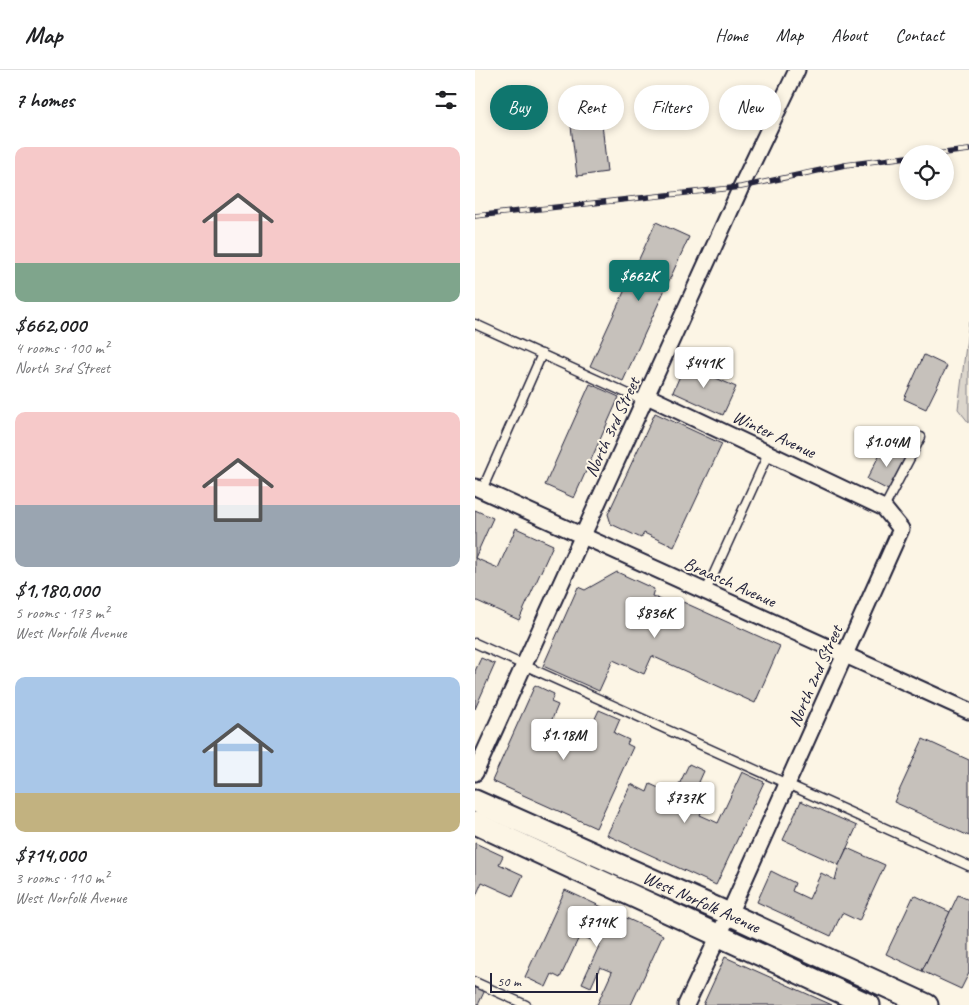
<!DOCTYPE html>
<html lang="en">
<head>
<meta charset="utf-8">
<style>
	:root { --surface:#fff; --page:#f2f2f2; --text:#202124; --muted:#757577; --line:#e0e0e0; --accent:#0f766e }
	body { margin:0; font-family:Caveat,sans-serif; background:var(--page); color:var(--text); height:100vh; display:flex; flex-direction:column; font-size:19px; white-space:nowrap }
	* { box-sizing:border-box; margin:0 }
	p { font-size:16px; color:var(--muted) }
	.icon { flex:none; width:28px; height:28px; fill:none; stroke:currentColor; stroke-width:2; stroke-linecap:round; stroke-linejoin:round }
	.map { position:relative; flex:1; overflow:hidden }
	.panel { display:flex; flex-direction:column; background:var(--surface); width:475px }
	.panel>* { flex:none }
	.banner { position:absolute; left:15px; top:15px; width:404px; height:45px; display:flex; gap:10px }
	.buttons { position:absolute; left:424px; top:75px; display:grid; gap:10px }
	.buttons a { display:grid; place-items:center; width:55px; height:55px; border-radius:50%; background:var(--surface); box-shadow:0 2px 8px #0003; font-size:25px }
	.scale { position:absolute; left:15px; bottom:12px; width:108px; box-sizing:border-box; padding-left:5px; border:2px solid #22223b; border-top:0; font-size:14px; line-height:18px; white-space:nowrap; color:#22223b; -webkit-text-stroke:4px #fcf5e5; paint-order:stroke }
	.price { position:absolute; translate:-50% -42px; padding:0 11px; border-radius:5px; background:#fff; color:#222; font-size:16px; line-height:32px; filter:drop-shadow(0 1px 2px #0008) }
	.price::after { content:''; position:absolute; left:50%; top:30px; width:15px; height:11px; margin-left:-8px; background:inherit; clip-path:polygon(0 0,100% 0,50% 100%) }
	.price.on { background:var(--accent); color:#fff }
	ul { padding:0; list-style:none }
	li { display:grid; align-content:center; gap:10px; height:265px; padding:0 15px }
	li span { display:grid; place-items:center; height:155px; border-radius:10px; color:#555 }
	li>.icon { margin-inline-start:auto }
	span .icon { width:90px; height:90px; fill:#fffc; stroke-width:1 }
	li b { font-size:21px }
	h2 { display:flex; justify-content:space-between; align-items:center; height:60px; padding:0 15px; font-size:21px }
	.tag { padding:0 18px; border-radius:22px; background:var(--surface); box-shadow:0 2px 8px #0003; font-size:18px; line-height:45px }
	.tag.on { background:var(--accent); color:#fff }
	header { display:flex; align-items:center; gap:30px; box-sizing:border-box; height:70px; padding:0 25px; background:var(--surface); border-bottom:1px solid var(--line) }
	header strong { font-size:24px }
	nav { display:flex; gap:28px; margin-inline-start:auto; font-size:18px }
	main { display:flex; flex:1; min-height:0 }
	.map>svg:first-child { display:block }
	.green { fill:#dcd6cc; stroke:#7f7c84 }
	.building { fill:#c6c1bb; stroke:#22223b }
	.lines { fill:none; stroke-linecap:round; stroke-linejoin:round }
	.service-casing { stroke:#22223b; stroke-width:11 }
	.minor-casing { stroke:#22223b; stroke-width:19 }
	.secondary-casing { stroke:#22223b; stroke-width:25 }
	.service { stroke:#fcf5e5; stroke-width:8 }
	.minor { stroke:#fcf5e5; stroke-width:15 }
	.secondary { stroke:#fcf5e5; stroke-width:21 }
	.rail-casing { stroke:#22223b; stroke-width:5.5 }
	.rail { stroke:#fcf5e5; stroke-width:4; stroke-dasharray:11; stroke-linecap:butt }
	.labels { text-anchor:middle; stroke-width:4; stroke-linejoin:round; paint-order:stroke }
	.street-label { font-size:18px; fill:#22223b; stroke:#fcf5e5 }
</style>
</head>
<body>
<header>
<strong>Map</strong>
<nav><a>Home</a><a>Map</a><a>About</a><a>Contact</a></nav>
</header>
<main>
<section class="panel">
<h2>7 homes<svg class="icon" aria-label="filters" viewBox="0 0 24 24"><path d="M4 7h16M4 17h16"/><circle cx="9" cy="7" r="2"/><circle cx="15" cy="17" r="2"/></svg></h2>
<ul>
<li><span style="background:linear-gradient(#f6c9c9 75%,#7fa58c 0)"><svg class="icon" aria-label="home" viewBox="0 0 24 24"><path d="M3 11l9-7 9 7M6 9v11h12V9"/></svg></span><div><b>$662,000</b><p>4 rooms · 100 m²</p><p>North 3rd Street</p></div></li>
<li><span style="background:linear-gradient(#f6c9c9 60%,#9aa5b1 0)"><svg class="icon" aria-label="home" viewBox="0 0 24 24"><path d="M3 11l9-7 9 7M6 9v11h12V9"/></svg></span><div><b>$1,180,000</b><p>5 rooms · 173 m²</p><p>West Norfolk Avenue</p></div></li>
<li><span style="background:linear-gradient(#a9c7e8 75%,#c2b280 0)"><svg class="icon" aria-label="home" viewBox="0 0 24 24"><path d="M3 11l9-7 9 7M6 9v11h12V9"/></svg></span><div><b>$714,000</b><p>3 rooms · 110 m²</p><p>West Norfolk Avenue</p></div></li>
</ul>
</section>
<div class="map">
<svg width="494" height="935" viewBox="0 0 494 935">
	<rect width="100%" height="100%" fill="#fcf5e5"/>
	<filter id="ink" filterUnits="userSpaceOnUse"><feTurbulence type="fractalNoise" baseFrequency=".02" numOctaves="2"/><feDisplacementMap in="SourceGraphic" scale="10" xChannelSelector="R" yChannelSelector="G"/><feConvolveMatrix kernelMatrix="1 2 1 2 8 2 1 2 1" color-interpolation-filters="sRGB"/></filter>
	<g filter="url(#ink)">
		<!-- green -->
		<polygon class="green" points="494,252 494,353 483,339"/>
		<!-- building -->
		<g class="building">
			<polygon points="127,53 132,102 102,106 96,56"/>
			<polygon points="181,152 214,167 148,311 115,296"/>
			<polygon points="449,285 472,296 451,339 429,329"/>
			<polygon points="210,294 261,317 248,345 198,322"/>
			<polygon points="115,314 144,327 99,428 70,415"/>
			<polygon points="180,343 247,374 199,477 169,463 166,468 136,454 133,444"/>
			<polygon points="410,374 433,386 415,421 392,409"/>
			<polygon points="0,440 18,448 0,488"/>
			<polygon points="41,458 78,475 44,550 0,530 0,488 23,498"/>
			<polygon points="142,502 179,519 177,526 206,539 208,532 305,576 280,633 177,586 169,604 138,590 124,621 68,596 103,517 110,520"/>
			<polygon points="6,588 20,594 0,639 0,601"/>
			<polygon points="60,615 79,624 76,632 83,635 75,654 110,670 124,640 145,649 139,663 154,670 152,674 158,677 121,758 17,711"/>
			<polygon points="448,669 494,690 494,766 419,732"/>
			<polygon points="214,694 229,701 220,721 233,727 225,745 243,753 267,702 289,712 241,815 132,765 156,714 172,722 175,714 199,725"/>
			<polygon points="326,731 382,756 364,795 308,770"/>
			<polygon points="0,773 28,786 24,794 48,805 38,826 7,812 0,828"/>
			<polygon points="372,778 410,795 384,851 367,843 356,866 282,832 296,801 320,813 317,821 334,829 346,803 360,810 364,795"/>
			<polygon points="90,820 188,865 156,935 122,935 137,902 125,897 116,917 107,913 125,874 105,865 85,908 77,904 71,917 50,907"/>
			<polygon points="439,825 475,842 447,901 411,884"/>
			<polygon points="483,825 494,830 494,903 486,919 447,901"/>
			<polygon points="250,887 357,935 228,935"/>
			<polygon points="0,915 10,920 3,935 0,935"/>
		</g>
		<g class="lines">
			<!-- service casing -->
			<g class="service-casing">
				<g id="service">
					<polyline points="0,254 169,331"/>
					<polyline points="7,420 67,284"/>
					<polyline points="409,438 446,367"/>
					<polyline points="231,521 294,382"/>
					<polyline points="0,573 494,796"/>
					<polyline points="0,912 51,935"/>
				</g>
			</g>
			<!-- minor casing -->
			<g class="minor-casing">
				<g id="minor">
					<polyline points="172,326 409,438 426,459 254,844 211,935"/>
					<polyline points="0,417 494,641"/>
					<polyline points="0,703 266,117 322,0"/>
				</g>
			</g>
			<!-- secondary casing -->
			<g class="secondary-casing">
				<g id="secondary">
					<path id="s1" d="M0,731L254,844L452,935"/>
					<polyline points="0,753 394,935"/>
				</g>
			</g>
			<!-- service -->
			<use href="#service" class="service"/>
			<!-- minor -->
			<use href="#minor" class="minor"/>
			<!-- secondary -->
			<use href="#secondary" class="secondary"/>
			<!-- rail casing -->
			<g class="rail-casing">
				<g id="rail">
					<polyline points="461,84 494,80"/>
					<polyline points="0,146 266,117 370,95 432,87"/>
				</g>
			</g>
			<!-- rail -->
			<use href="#rail" class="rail"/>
		</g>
	</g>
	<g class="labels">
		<!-- street labels -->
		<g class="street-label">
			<text transform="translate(137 357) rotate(-65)" y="6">North 3rd Street</text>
			<text transform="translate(299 364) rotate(25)" y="6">Winter Avenue</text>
			<text transform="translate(255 512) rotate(24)" y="6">Braasch Avenue</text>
			<text transform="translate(340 606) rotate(-66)" y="6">North 2nd Street</text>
			<text dy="6" stroke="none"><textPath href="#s1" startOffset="248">West Norfolk Avenue</textPath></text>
		</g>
	</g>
</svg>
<div class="buttons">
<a><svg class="icon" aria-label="locate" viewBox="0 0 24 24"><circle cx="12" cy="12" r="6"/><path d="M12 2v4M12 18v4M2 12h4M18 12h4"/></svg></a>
</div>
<div class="scale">50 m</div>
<b class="price on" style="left:164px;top:232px">$662K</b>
<b class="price" style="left:229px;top:319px">$441K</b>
<b class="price" style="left:412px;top:398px">$1.04M</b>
<b class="price" style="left:180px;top:569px">$836K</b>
<b class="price" style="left:89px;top:691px">$1.18M</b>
<b class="price" style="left:210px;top:754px">$737K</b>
<b class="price" style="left:122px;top:878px">$714K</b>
<div class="banner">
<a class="tag on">Buy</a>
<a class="tag">Rent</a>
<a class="tag">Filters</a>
<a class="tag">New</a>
</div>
</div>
</main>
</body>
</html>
